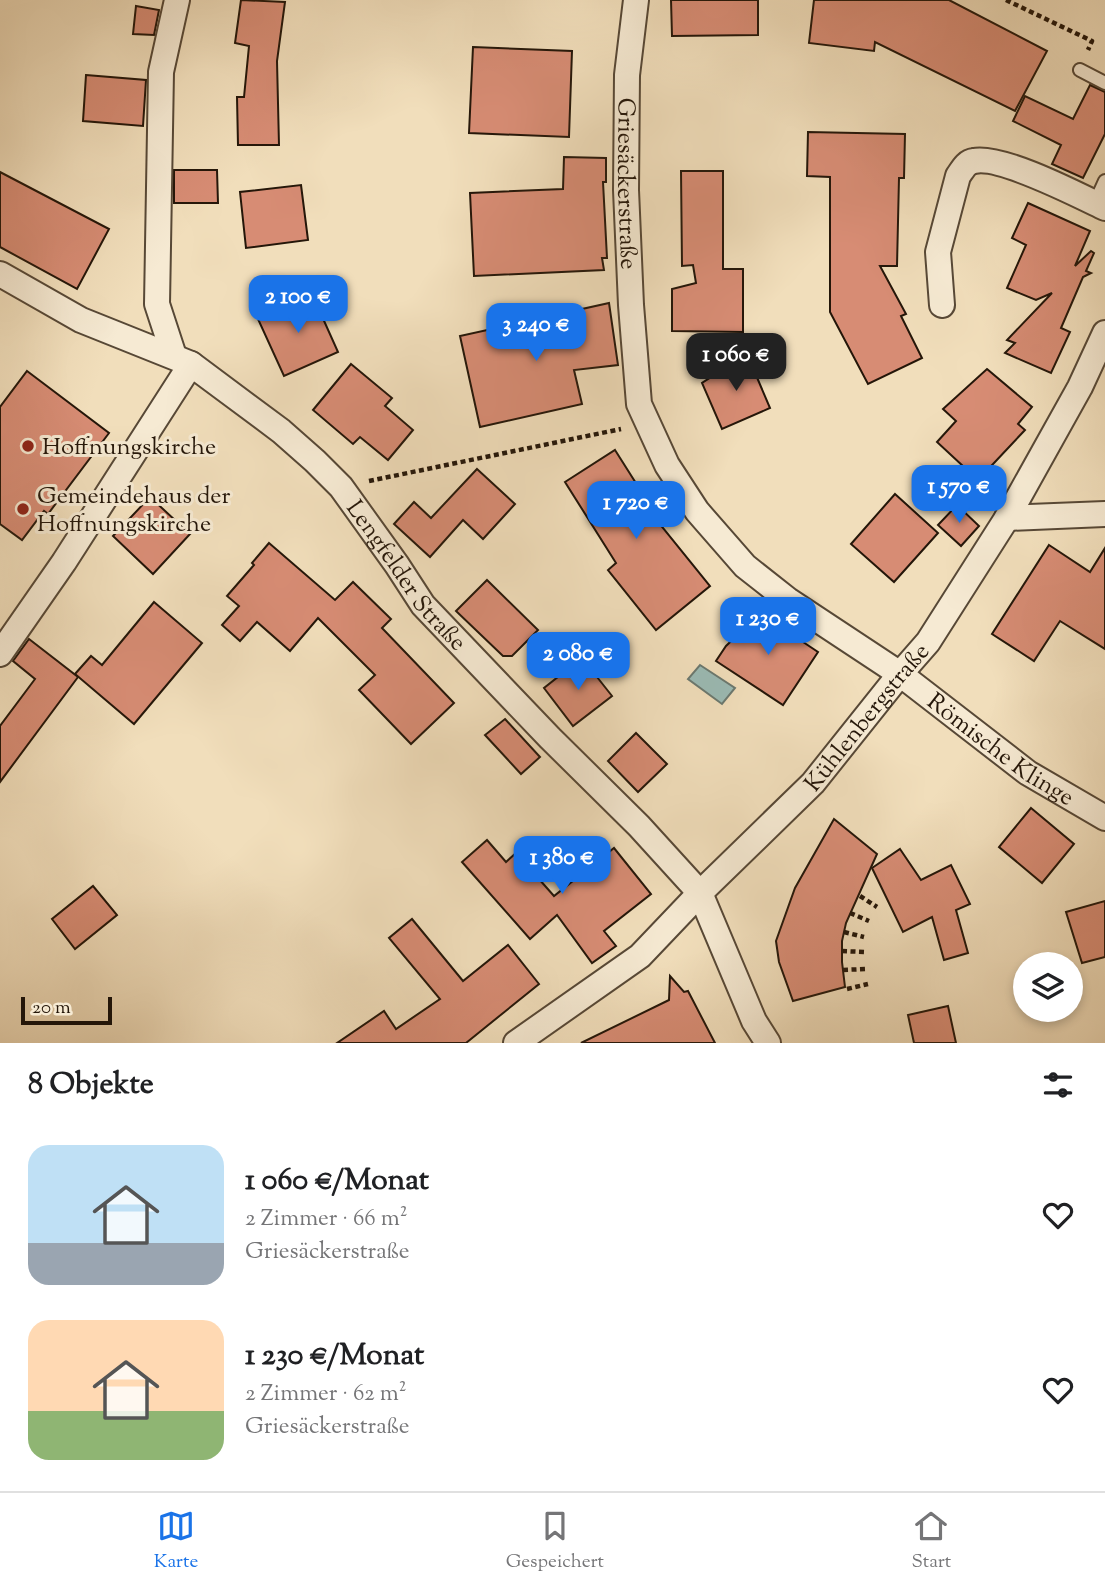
<!DOCTYPE html>
<html lang="de">
<head>
<meta charset="utf-8">
<style>
	:root { --surface:#fff; --page:#f6f6f6; --text:#202124; --muted:#757577; --line:#e0e0e0; --accent:#1a73e8 }
	body { margin:0; font-family:"Sorts Mill Goudy",serif; background:var(--page); color:var(--text); height:100vh; display:flex; flex-direction:column; font-size:26px; white-space:nowrap }
	* { box-sizing:border-box; margin:0 }
	p { font-size:23px; color:var(--muted) }
	.icon { flex:none; width:38px; height:38px; fill:none; stroke:currentColor; stroke-width:2; stroke-linecap:round; stroke-linejoin:round }
	.map { position:relative; height:1043px; overflow:hidden }
	.panel { display:flex; flex-direction:column; background:var(--surface); flex:1 }
	.panel>* { flex:none }
	.fabs { position:absolute; left:1013px; top:952px; display:grid; gap:14px }
	.fabs a { display:grid; place-items:center; width:70px; height:70px; border-radius:50%; background:var(--surface); box-shadow:0 4px 10px #0003; font-size:35px }
	.scale { position:absolute; left:21px; bottom:18px; width:91px; box-sizing:border-box; padding-left:7px; border:4px solid #241609; border-top:0; font-size:19px; line-height:24px; white-space:nowrap; color:#241609; -webkit-text-stroke:5px #f6ead3; paint-order:stroke }
	.price { position:absolute; translate:-50% -60px; padding:0 16px; border-radius:14px; background:var(--accent); color:#fff; font-size:23px; line-height:46px; filter:drop-shadow(0 2px 4px #0008) }
	.price::after { content:''; position:absolute; left:50%; top:42px; width:21px; height:16px; margin-left:-10px; background:inherit; clip-path:polygon(0 0,100% 0,50% 100%) }
	.price.current { background:#222; color:#fff }
	ul { padding:0; list-style:none }
	li { display:flex; align-items:center; gap:21px; height:175px; padding:0 28px }
	li span { display:grid; place-items:center; flex:none; width:196px; height:140px; border-radius:21px; color:#555 }
	li>.icon { margin-inline-start:auto }
	span .icon { width:84px; height:84px; fill:#fffc; stroke-width:1 }
	li b { font-size:30px }
	h2 { display:flex; justify-content:space-between; align-items:center; height:84px; padding:0 28px; font-size:30px }
	.tabs { display:flex; justify-content:space-around; align-items:center; height:98px; border-top:2px solid var(--line); background:var(--surface); font-size:19px; color:var(--muted) }
	.tabs a { display:grid; justify-items:center; gap:4px }
	.tabs .current { color:var(--accent) }
	.map>svg:first-child { display:block }
	.water { fill:#9bbbb5; stroke:#6b7970; stroke-width:2 }
	.building { fill:#d78c74; stroke:#241609; stroke-width:2 }
	.lines { fill:none; stroke-linecap:round; stroke-linejoin:round }
	.service-casing { stroke:#574836; stroke-width:16 }
	.minor-casing { stroke:#574836; stroke-width:28 }
	.path { stroke:#241609; stroke-width:4.5; stroke-dasharray:5 3.5; stroke-linecap:butt }
	.service { stroke:#f6ead3; stroke-width:12 }
	.minor { stroke:#f6ead3; stroke-width:24 }
	.poi-dot { fill:#8f2418; stroke:#f6ead3; stroke-width:2.5 }
	.labels { text-anchor:middle; stroke-width:6; stroke-linejoin:round; paint-order:stroke }
	.street-label { font-size:24px; fill:#241609; stroke:#f6ead3 }
	.poi-label { font-size:24px; fill:#241609; stroke:#f6ead3; text-anchor:start }
</style>
</head>
<body>
<div class="map">
<svg width="1105" height="1043" viewBox="0 0 1105 1043">
	<rect width="100%" height="100%" fill="#f1debb"/>
	<filter id="stains"><feTurbulence type="fractalNoise" baseFrequency=".00286" numOctaves="4"/><feColorMatrix values="0 0 0 0 .2 0 0 0 0 .09 0 0 0 0 .02 0 0 0 .5 -.17"/></filter>
	<radialGradient id="worn" r=".72"><stop offset=".6" stop-color="#630" stop-opacity="0"/><stop offset="1" stop-color="#630" stop-opacity=".3"/></radialGradient>
	<!-- water -->
	<polygon class="water" points="700,665 735,688 722,704 688,679"/>
	<!-- building -->
	<g class="building">
		<polygon points="241,0 285,2 277,61 279,145 238,145 237,97 244,97 249,46 235,43"/>
		<polygon points="671,0 758,0 758,35 672,36"/>
		<polygon points="814,0 949,0 1047,51 1015,111 875,42 874,51 809,43"/>
		<polygon points="136,6 159,10 154,35 133,34"/>
		<polygon points="473,47 572,51 569,137 469,133"/>
		<polygon points="86,75 146,80 143,126 83,121"/>
		<polygon points="1090,85 1105,92 1105,134 1083,178 1052,164 1061,145 1013,121 1025,96 1073,119"/>
		<polygon points="808,132 905,134 904,178 899,178 897,266 880,266 906,314 901,316 922,358 868,384 830,312 830,177 807,176"/>
		<polygon points="564,157 606,158 606,182 603,182 607,258 602,258 604,270 474,276 470,193 563,189"/>
		<polygon points="174,170 217,170 218,203 174,203"/>
		<polygon points="681,171 723,171 723,269 743,269 743,332 672,331 672,289 696,283 693,265 682,266"/>
		<polygon points="0,172 109,229 77,289 0,247"/>
		<polygon points="301,185 308,240 246,248 240,192"/>
		<polygon points="1028,203 1090,231 1075,266 1091,251 1094,253 1086,271 1091,273 1083,277 1061,328 1070,332 1051,373 1005,353 1015,343 1007,340 1052,293 1036,300 1007,288 1026,245 1012,238"/>
		<polygon points="312,294 338,352 284,376 258,319"/>
		<polygon points="609,303 618,365 574,370 582,404 480,427 460,336"/>
		<polygon points="747,354 770,408 722,429 702,383"/>
		<polygon points="351,364 392,398 385,406 413,430 388,460 360,437 353,444 313,410"/>
		<polygon points="987,369 1032,407 1018,424 1025,430 978,480 937,442 956,421 943,409"/>
		<polygon points="27,371 109,433 48,514 44,511 22,540 0,524 0,407"/>
		<polygon points="615,450 646,499 642,502 710,586 656,630 608,570 616,563 565,482"/>
		<polygon points="477,469 515,504 483,539 463,520 430,557 394,524 414,502 431,518"/>
		<polygon points="895,494 938,533 894,582 851,544"/>
		<polygon points="150,497 190,534 153,574 113,536"/>
		<polygon points="957,505 979,526 961,546 938,525"/>
		<polygon points="269,543 335,600 353,582 391,619 382,628 454,703 411,744 359,690 375,675 318,618 290,651 257,622 240,641 222,625 239,606 227,596 254,565 252,563"/>
		<polygon points="1049,545 1090,572 1105,548 1105,649 1060,621 1034,661 992,634"/>
		<polygon points="487,580 538,630 512,656 503,656 456,611"/>
		<polygon points="154,602 202,643 134,724 75,674 91,656 102,665"/>
		<polygon points="752,608 818,652 783,705 716,661 726,646 744,629 740,625"/>
		<polygon points="29,639 78,677 0,782 0,726 35,679 13,661"/>
		<polygon points="582,658 612,696 573,726 544,688"/>
		<polygon points="505,719 540,757 521,774 485,735"/>
		<polygon points="636,733 667,764 638,792 608,761"/>
		<polygon points="1031,808 1074,844 1042,883 999,847"/>
		<polygon points="834,819 877,854 846,923 842,941 842,962 845,987 793,1001 779,962 776,941 795,888"/>
		<polygon points="487,840 506,862 516,853 554,896 614,848 651,894 604,931 616,946 592,963 557,915 530,939 462,862"/>
		<polygon points="900,849 921,880 951,865 970,904 956,910 968,953 944,960 932,917 903,932 872,868"/>
		<polygon points="93,886 117,915 75,949 52,919"/>
		<polygon points="1105,901 1105,957 1082,963 1066,912"/>
		<polygon points="412,919 463,981 508,945 539,984 466,1043 337,1043 384,1011 396,1029 440,999 389,938"/>
		<polygon points="670,976 684,992 688,991 715,1043 581,1043 669,1000"/>
		<polygon points="948,1006 956,1043 914,1043 908,1015"/>
	</g>
	<g class="lines">
		<!-- service casing -->
		<g class="service-casing">
			<g id="service">
				<polyline points="1080,70 1105,83"/>
				<polyline points="1095,203 1105,181"/>
			</g>
		</g>
		<!-- minor casing -->
		<g class="minor-casing">
			<g id="minor">
				<path id="s1" d="M636,0L627,75L626,190L631,305L639,404L667,465L697,511L745,566L788,600L900,674L1028,773L1105,818"/>
				<path id="s2" d="M0,274L81,320L191,364L281,431L315,461L341,487L397,565L423,605L550,738L639,826L700,893L754,1021L768,1043"/>
				<path d="M942,305L938,252L958,176C963,169 966,162 974,161C1001,155 1078,195 1105,208"/>
				<polyline points="174,356 157,304 161,72 177,0"/>
				<polyline points="1007,518 1105,514"/>
				<polyline points="0,654 64,562 191,364"/>
				<path id="s3" d="M516,1043L640,956L700,893L813,783L900,674L928,642L1007,518L1080,387L1105,333"/>
			</g>
		</g>
		<!-- path -->
		<g class="path">
			<polyline points="1006,0 1092,41 1088,50"/>
			<polyline points="369,481 621,429"/>
			<polyline points="860,896 877,907"/>
			<polyline points="850,913 869,921"/>
			<polyline points="844,932 864,937"/>
			<polyline points="842,951 864,952"/>
			<polyline points="843,970 865,969"/>
			<polyline points="847,989 868,984"/>
		</g>
		<!-- service -->
		<use href="#service" class="service"/>
		<!-- minor -->
		<use href="#minor" class="minor"/>
	</g>
	<!-- markers -->
	<g class="poi-dot">
		<circle cx="28" cy="446" r="7"/>
		<circle cx="23" cy="509" r="7"/>
	</g>
	<g class="labels">
		<!-- street labels -->
		<g class="street-label">
			<text dy="8" stroke="none"><textPath href="#s1" startOffset="184">Griesäckerstraße</textPath></text>
			<text dy="8" stroke="none"><textPath href="#s2" startOffset="516">Lengfelder Straße</textPath></text>
			<text dy="8" stroke="none"><textPath href="#s3" startOffset="481">Kühlenbergstraße</textPath></text>
			<text dy="8" stroke="none"><textPath href="#s1" startOffset="915">Römische Klinge</textPath></text>
		</g>
		<!-- poi labels -->
		<g class="poi-label">
			<text x="42" y="454">Hoffnungskirche</text>
			<text x="37" y="503">Gemeindehaus der<tspan x="37" dy="28">Hoffnungskirche</tspan></text>
		</g>
	</g>
	<rect width="100%" height="100%" filter="url(#stains)"/>
	<rect width="100%" height="100%" fill="url(#worn)"/>
</svg>
<div class="fabs">
<a><svg class="icon" aria-label="layers" viewBox="0 0 24 24"><path d="M12 4l9 5-9 5-9-5zM3 14l9 5 9-5"/></svg></a>
</div>
<div class="scale">20 m</div>
<b class="price" style="left:298px;top:335px">2 100 €</b>
<b class="price" style="left:536px;top:363px">3 240 €</b>
<b class="price current" style="left:736px;top:393px">1 060 €</b>
<b class="price" style="left:959px;top:525px">1 570 €</b>
<b class="price" style="left:636px;top:541px">1 720 €</b>
<b class="price" style="left:768px;top:657px">1 230 €</b>
<b class="price" style="left:578px;top:692px">2 080 €</b>
<b class="price" style="left:562px;top:896px">1 380 €</b>
</div>
<section class="panel">
<h2>8 Objekte<svg class="icon" aria-label="filters" viewBox="0 0 24 24"><path d="M4 7h16M4 17h16"/><circle cx="9" cy="7" r="2"/><circle cx="15" cy="17" r="2"/></svg></h2>
<ul>
<li><span style="background:linear-gradient(#bfe0f5 70%,#9aa5b1 0)"><svg class="icon" aria-label="home" viewBox="0 0 24 24"><path d="M3 11l9-7 9 7M6 9v11h12V9"/></svg></span><div><b>1 060 €/Monat</b><p>2 Zimmer · 66 m²</p><p>Griesäckerstraße</p></div><svg class="icon" aria-label="heart" viewBox="0 0 24 24"><path d="M12 20l-8-8c-3-5 5-10 8-4 3-6 11-1 8 4z"/></svg></li>
<li><span style="background:linear-gradient(#ffd9b3 65%,#8fb573 0)"><svg class="icon" aria-label="home" viewBox="0 0 24 24"><path d="M3 11l9-7 9 7M6 9v11h12V9"/></svg></span><div><b>1 230 €/Monat</b><p>2 Zimmer · 62 m²</p><p>Griesäckerstraße</p></div><svg class="icon" aria-label="heart" viewBox="0 0 24 24"><path d="M12 20l-8-8c-3-5 5-10 8-4 3-6 11-1 8 4z"/></svg></li>
</ul>
</section>
<nav class="tabs">
<a class="current"><svg class="icon" aria-label="map" viewBox="0 0 24 24"><path d="M3 6l6-2 6 2 6-2v14l-6 2-6-2-6 2zM9 4v14M15 6v14"/></svg>Karte</a>
<a><svg class="icon" aria-label="saved" viewBox="0 0 24 24"><path d="M7 4h10v16l-5-4-5 4z"/></svg>Gespeichert</a>
<a><svg class="icon" aria-label="home" viewBox="0 0 24 24"><path d="M3 11l9-7 9 7M6 9v11h12V9"/></svg>Start</a>
</nav>
</body>
</html>
